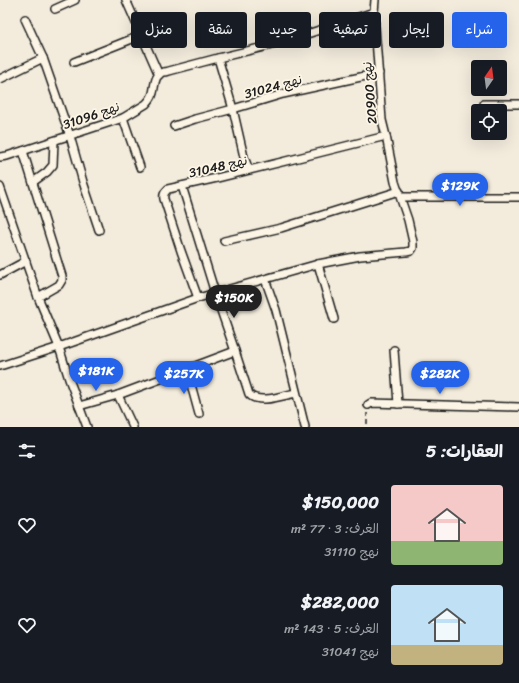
<!DOCTYPE html>
<html lang="ar">
<head>
<meta charset="utf-8">
<style>
	:root { --surface:#171b24; --page:#20242c; --text:#f1f3f6; --muted:#9ea1a6; --accent:#2563eb }
	body { margin:0; font-family:Sriracha,"Playpen Sans Arabic",sans-serif; background:var(--page); color:var(--text); direction:rtl; height:100vh; display:flex; flex-direction:column; font-size:15px; white-space:nowrap }
	* { box-sizing:border-box; margin:0 }
	p { font-size:13px; color:var(--muted) }
	.icon { flex:none; width:22px; height:22px; fill:none; stroke:currentColor; stroke-width:2; stroke-linecap:round; stroke-linejoin:round }
	.map { position:relative; height:427px; overflow:hidden; direction:ltr }
	.sheet { display:flex; flex-direction:column; background:var(--surface); flex:1 }
	.sheet>* { flex:none }
	.hud { position:absolute; left:12px; top:12px; width:495px; height:36px; direction:rtl; display:flex; gap:8px }
	.needle { width:26px; rotate:14deg }
	.tools { position:absolute; left:471px; top:60px; display:grid; gap:8px }
	.tools a { display:grid; place-items:center; width:36px; height:36px; border-radius:4px; background:var(--surface); box-shadow:0 4px 16px #0002; font-size:20px }
	.price { position:absolute; translate:-50% -34px; padding:0 9px; border-radius:14px; background:var(--accent); color:#fff; font-size:13px; line-height:26px; filter:drop-shadow(0 1px 2px #0008) }
	.price::after { content:''; position:absolute; left:50%; top:24px; width:12px; height:9px; margin-left:-6px; background:inherit; clip-path:polygon(0 0,100% 0,50% 100%) }
	.price.active { background:#222; color:#fff }
	ul { padding:0; list-style:none }
	li { display:flex; align-items:center; gap:12px; height:100px; padding:0 16px }
	li span { display:grid; place-items:center; flex:none; width:112px; height:80px; border-radius:4px; color:#555 }
	li>.icon { margin-inline-start:auto }
	span .icon { width:48px; height:48px; fill:#fffc; stroke-width:1 }
	li b { font-size:17px }
	h2 { display:flex; justify-content:space-between; align-items:center; height:48px; padding:0 16px; font-size:17px }
	.pill { padding:0 14px; border-radius:4px; background:var(--surface); box-shadow:0 4px 16px #0002; font-size:14px; line-height:36px }
	.pill.active { background:var(--accent); color:#fff }
	.map>svg:first-child { display:block }
	.lines { fill:none; stroke-linecap:round; stroke-linejoin:round }
	.street-casing { stroke:#1c1c1c; stroke-width:10 }
	.path { stroke:#1c1c1c; stroke-width:1.5; stroke-dasharray:4 3; stroke-linecap:butt }
	.street { stroke:#fcf5e5; stroke-width:7 }
	.labels { text-anchor:middle; stroke-width:3.5; stroke-linejoin:round; paint-order:stroke }
	.street-label { font-size:13px; fill:#1c1c1c; stroke:#fcf5e5 }
</style>
</head>
<body>
<div class="map">
<svg width="519" height="427" viewBox="0 0 519 427">
	<rect width="100%" height="100%" fill="#f3ecdd"/>
	<filter id="ink" filterUnits="userSpaceOnUse"><feTurbulence type="fractalNoise" baseFrequency=".025" numOctaves="2"/><feDisplacementMap in="SourceGraphic" scale="8" xChannelSelector="R" yChannelSelector="G"/><feConvolveMatrix kernelMatrix="1 2 1 2 8 2 1 2 1" color-interpolation-filters="sRGB"/></filter>
	<g filter="url(#ink)">
		<g class="lines">
			<!-- street casing -->
			<g class="street-casing">
				<g id="street">
					<polyline points="126,0 159,75"/>
					<polyline points="55,9 75,0"/>
					<polyline points="25,19 43,58 70,136 83,182 99,230"/>
					<polyline points="218,58 233,109 244,157 249,170"/>
					<polyline points="74,62 142,35"/>
					<polyline points="0,79 43,58"/>
					<polyline points="484,104 519,104"/>
					<polyline points="123,118 140,167"/>
					<polyline points="174,126 195,119 233,109 283,94 379,73"/>
					<polyline points="23,151 62,276 62,280 59,285 38,297"/>
					<path d="M0,157L7,156L123,118L146,104C149,101 152,97 153,93C155,86 154,75 163,72C165,72 167,72 169,71L218,58L280,43L374,12"/>
					<polyline points="33,182 47,172 53,165 54,141"/>
					<path d="M182,186L215,293L235,351L249,394C258,405 284,395 296,393"/>
					<polyline points="0,187 38,297 59,347 69,379 87,427"/>
					<polyline points="401,197 519,197"/>
					<polyline points="224,241 281,228 399,191"/>
					<polyline points="318,264 334,319"/>
					<polyline points="0,275 26,261"/>
					<polyline points="265,279 276,310 305,427"/>
					<path d="M198,298L181,251L164,199C163,194 165,192 168,189L217,178L318,153L386,136"/>
					<polyline points="394,350 398,404"/>
					<polyline points="0,366 59,347 198,298 318,264 360,256 406,252 411,251 413,248 413,242 408,220 395,182 386,136 382,120 374,12 375,0"/>
					<polyline points="187,370 199,414"/>
					<polyline points="118,395 133,427"/>
					<polyline points="368,405 371,403 519,407"/>
					<polyline points="79,406 118,395 235,351"/>
				</g>
			</g>
			<!-- path -->
			<polyline class="path" points="367,413 367,427"/>
			<!-- street -->
			<use href="#street" class="street"/>
		</g>
	</g>
	<g class="labels">
		<!-- street labels -->
		<g class="street-label">
			<text transform="translate(273 86) rotate(-15)" y="5">نهج 31024</text>
			<text transform="translate(369 93) rotate(-95)" y="5">نهج 20900</text>
			<text transform="translate(91 115) rotate(-19)" y="5">نهج 31096</text>
			<text transform="translate(218 166) rotate(-13)" y="5">نهج 31048</text>
		</g>
	</g>
</svg>
<div class="tools">
<a><svg class="needle" viewBox="-14 -14 28 28"><path d="M0-13l5 13h-10z" fill="#e53935"/><path d="M0 13l5-13h-10z" fill="#9ea1a6"/></svg></a>
<a><svg class="icon" aria-label="locate" viewBox="0 0 24 24"><circle cx="12" cy="12" r="6"/><path d="M12 2v4M12 18v4M2 12h4M18 12h4"/></svg></a>
</div>
<b class="price" style="left:460px;top:207px">$129K</b>
<b class="price active" style="left:234px;top:319px">$150K</b>
<b class="price" style="left:96px;top:392px">$181K</b>
<b class="price" style="left:184px;top:395px">$257K</b>
<b class="price" style="left:440px;top:395px">$282K</b>
<div class="hud">
<a class="pill active">شراء</a>
<a class="pill">إيجار</a>
<a class="pill">تصفية</a>
<a class="pill">جديد</a>
<a class="pill">شقة</a>
<a class="pill">منزل</a>
</div>
</div>
<section class="sheet">
<h2>العقارات: 5<svg class="icon" aria-label="filters" viewBox="0 0 24 24"><path d="M4 7h16M4 17h16"/><circle cx="9" cy="7" r="2"/><circle cx="15" cy="17" r="2"/></svg></h2>
<ul>
<li><span style="background:linear-gradient(#f6c9c9 70%,#8fb573 0)"><svg class="icon" aria-label="home" viewBox="0 0 24 24"><path d="M3 11l9-7 9 7M6 9v11h12V9"/></svg></span><div><b>$150,000</b><p>الغرف: 3 · 77 m²</p><p>نهج 31110</p></div><svg class="icon" aria-label="heart" viewBox="0 0 24 24"><path d="M12 20l-8-8c-3-5 5-10 8-4 3-6 11-1 8 4z"/></svg></li>
<li><span style="background:linear-gradient(#bfe0f5 75%,#c2b280 0)"><svg class="icon" aria-label="home" viewBox="0 0 24 24"><path d="M3 11l9-7 9 7M6 9v11h12V9"/></svg></span><div><b>$282,000</b><p>الغرف: 5 · 143 m²</p><p>نهج 31041</p></div><svg class="icon" aria-label="heart" viewBox="0 0 24 24"><path d="M12 20l-8-8c-3-5 5-10 8-4 3-6 11-1 8 4z"/></svg></li>
</ul>
</section>
</body>
</html>
